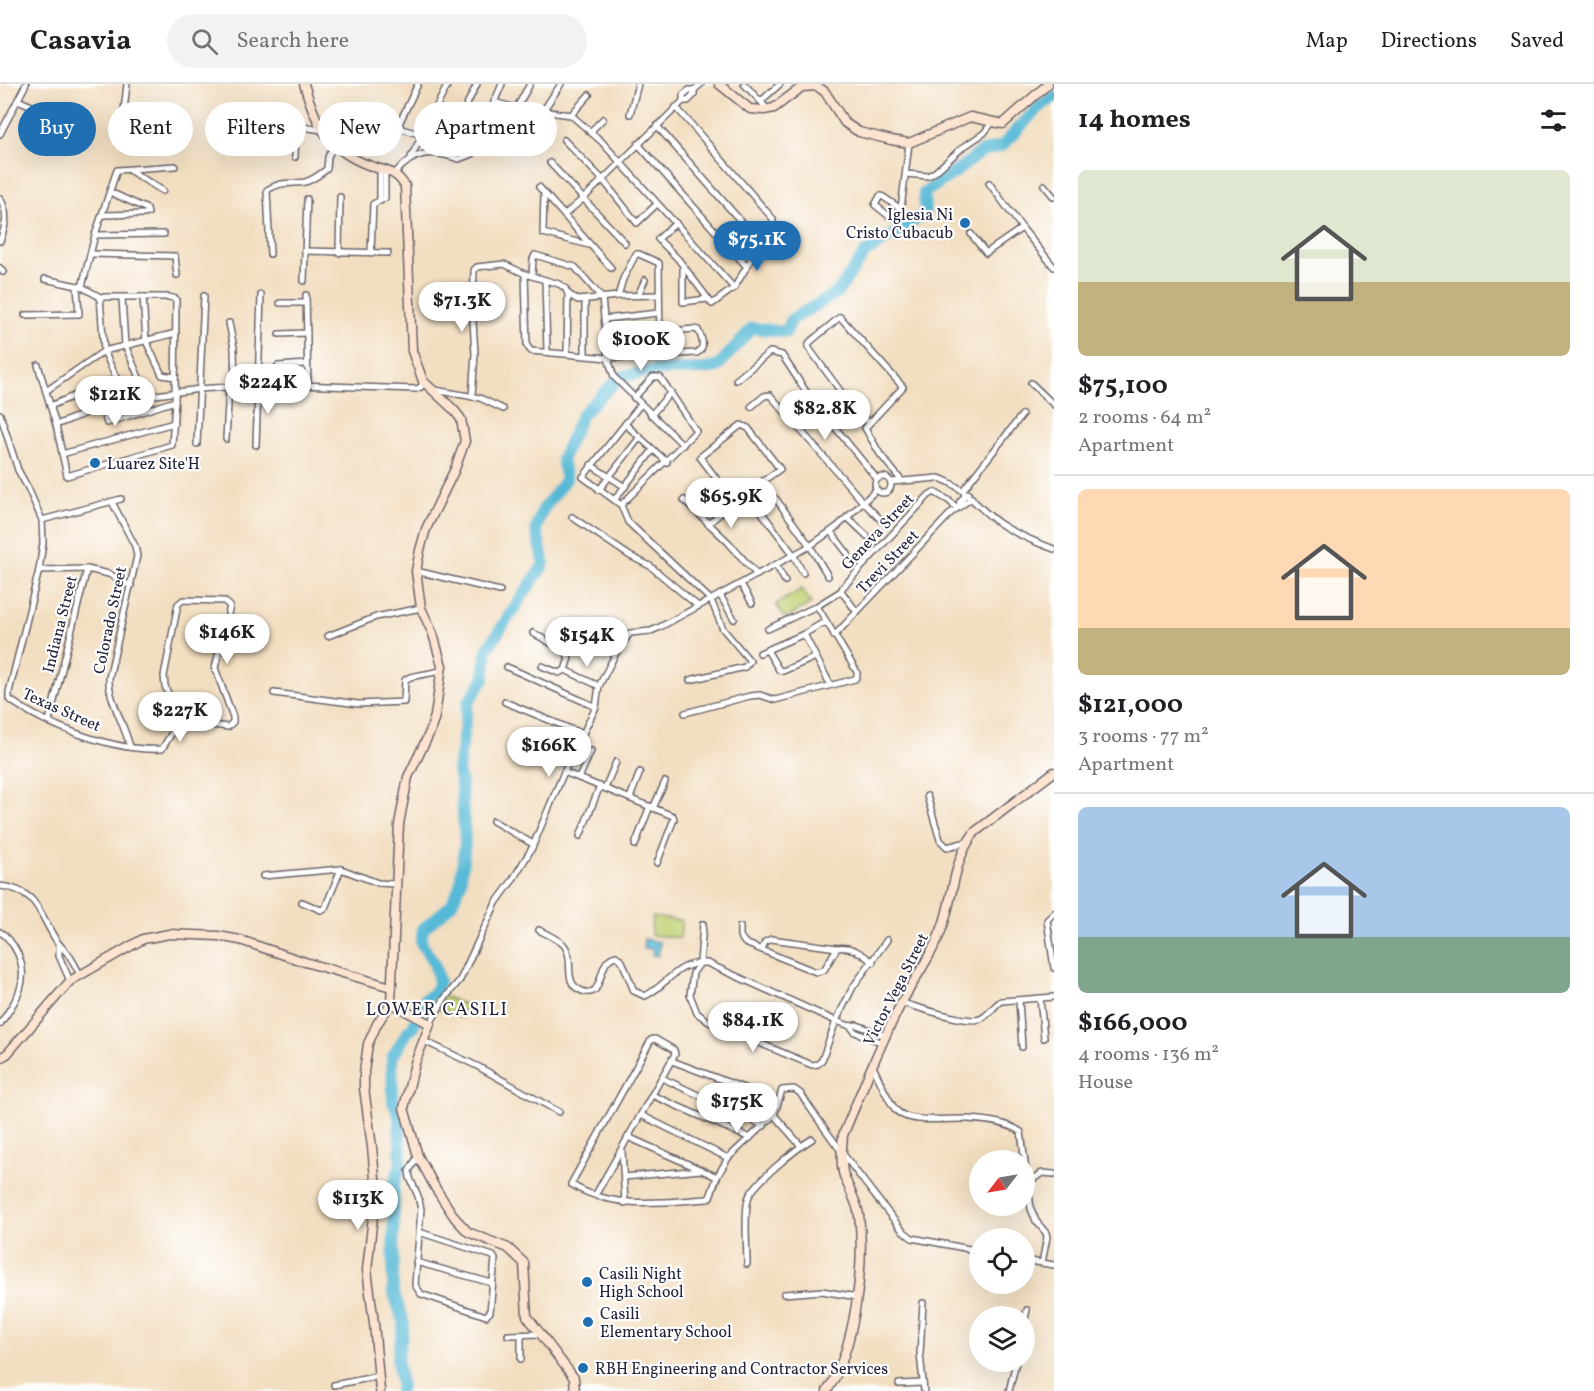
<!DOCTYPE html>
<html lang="en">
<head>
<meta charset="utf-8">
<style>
	:root { --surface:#fff; --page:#f2f2f2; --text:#202124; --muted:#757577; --line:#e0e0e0; --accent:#1f6fb2 }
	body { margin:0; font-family:Vollkorn,serif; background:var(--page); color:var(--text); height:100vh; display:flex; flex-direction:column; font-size:22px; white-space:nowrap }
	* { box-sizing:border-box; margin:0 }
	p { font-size:20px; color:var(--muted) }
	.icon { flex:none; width:33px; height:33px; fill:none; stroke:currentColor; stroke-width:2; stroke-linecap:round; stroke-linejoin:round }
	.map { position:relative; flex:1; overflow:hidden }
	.panel { display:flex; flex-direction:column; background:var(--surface); width:540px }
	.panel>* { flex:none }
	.banner { position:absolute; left:18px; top:18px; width:570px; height:54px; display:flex; gap:12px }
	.needle { width:39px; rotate:239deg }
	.controls { position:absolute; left:969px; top:1066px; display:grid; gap:12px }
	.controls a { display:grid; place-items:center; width:66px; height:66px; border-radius:50%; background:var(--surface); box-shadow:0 6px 24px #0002; font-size:30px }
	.price { position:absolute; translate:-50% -51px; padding:0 14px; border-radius:21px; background:#fff; color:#222; font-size:20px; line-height:39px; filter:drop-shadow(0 2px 3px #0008) }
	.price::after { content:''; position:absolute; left:50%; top:36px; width:18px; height:14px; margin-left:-9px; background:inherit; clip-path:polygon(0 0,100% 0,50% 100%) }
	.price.selected { background:var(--accent); color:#fff }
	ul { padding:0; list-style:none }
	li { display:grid; align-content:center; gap:12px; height:318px; padding:0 24px }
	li+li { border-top:2px solid var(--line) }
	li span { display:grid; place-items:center; height:186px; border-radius:9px; color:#555 }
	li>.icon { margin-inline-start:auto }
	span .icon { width:108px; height:108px; fill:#fffc; stroke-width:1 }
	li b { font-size:26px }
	h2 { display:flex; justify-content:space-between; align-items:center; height:72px; padding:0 24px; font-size:26px }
	.pill { padding:0 21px; border-radius:27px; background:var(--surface); box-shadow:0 6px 24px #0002; font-size:21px; line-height:54px }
	.pill.selected { background:var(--accent); color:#fff }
	header { display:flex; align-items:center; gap:36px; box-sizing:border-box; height:84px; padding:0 30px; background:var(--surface); border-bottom:2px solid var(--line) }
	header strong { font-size:28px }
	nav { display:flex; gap:33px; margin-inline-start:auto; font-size:21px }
	.search { width:420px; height:54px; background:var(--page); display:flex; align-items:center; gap:15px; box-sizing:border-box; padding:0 21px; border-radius:33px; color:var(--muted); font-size:22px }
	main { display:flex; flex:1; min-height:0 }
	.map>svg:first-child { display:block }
	.green { fill:#c0d174; stroke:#717a58; stroke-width:1.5 }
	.water { fill:#57b9d6; stroke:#3c6e88; stroke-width:1.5 }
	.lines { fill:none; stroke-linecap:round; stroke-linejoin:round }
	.river { stroke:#57b9d6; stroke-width:12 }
	.street-casing { stroke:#6b646a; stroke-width:8 }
	.secondary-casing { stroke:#6b646a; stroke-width:11 }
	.street { stroke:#fff; stroke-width:5 }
	.secondary { stroke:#fde4d1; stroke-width:8 }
	.poi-dot { fill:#1f6fb2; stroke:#fff; stroke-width:2 }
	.labels { text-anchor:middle; stroke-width:4.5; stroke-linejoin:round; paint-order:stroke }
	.poi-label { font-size:16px; fill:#22223b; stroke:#fff; text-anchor:start }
	.street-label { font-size:16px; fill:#22223b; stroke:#fff }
	.neighbourhood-label { font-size:18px; letter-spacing:1.5px; fill:#22223b; stroke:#fff }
</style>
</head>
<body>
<header>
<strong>Casavia</strong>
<div class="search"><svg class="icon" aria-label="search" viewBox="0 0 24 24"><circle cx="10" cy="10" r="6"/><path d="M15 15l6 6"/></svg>Search here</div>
<nav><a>Map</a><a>Directions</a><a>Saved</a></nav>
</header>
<main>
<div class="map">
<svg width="1054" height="1307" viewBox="0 0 1054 1307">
	<rect width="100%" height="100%" fill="#fff"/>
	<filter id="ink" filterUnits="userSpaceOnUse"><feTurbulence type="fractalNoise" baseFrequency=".0167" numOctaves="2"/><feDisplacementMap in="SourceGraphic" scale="12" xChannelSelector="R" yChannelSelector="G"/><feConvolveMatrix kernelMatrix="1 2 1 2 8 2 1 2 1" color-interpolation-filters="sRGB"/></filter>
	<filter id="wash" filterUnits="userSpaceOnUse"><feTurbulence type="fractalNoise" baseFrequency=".008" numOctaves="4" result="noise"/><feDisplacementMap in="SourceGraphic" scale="24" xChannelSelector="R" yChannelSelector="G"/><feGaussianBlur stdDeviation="1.35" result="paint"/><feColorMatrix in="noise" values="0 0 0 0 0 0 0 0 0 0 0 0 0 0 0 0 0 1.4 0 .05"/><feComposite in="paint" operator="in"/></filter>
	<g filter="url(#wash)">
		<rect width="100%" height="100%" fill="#f2dec0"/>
		<!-- green -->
		<g class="green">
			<polygon points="128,318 131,330 108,337 104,325"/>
			<polygon points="802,505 811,519 785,535 776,520"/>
			<polygon points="652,833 682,837 680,854 651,851"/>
			<polygon points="443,912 466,921 461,934 438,925"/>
		</g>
		<!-- water -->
		<polygon class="water" points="644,855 660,858 658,872 652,871 653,865 643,864"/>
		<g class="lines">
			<!-- river -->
			<polyline class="river" points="400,1307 401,1301 397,1275 404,1240 393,1206 394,1100 401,1080 399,1032 393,1018 392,974 408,947 412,945 425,915 435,908 439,897 434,879 421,859 423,845 451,821 460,802 465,758 461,700 458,687 468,618 484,595 487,565 544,480 536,445 542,427 566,395 562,375 582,330 613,300 624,292 658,286 704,285 717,283 752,244 786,248 792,235 837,209 865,169 925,130 924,109 957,87 981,68 1002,62 1038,24 1054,13"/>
		</g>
	</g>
	<g filter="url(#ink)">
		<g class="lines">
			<!-- street casing -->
			<g class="street-casing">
				<g id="street">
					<polyline points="418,0 399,40 402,45 422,51"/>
					<polyline points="744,0 764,21 764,26"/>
					<polyline points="18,16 56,33 69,29"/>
					<polyline points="683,17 688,17 694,11 694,6"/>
					<polyline points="761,17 780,0"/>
					<polyline points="494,18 512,23 571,31 601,57 734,204"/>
					<polyline points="517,23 530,0"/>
					<polyline points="543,27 561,0"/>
					<polyline points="630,30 638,0"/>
					<polyline points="571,31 589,11"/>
					<polyline points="284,38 296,42 322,46"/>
					<polyline points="657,42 760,159"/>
					<polyline points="122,45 127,0"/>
					<polyline points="590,48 603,35"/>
					<polyline points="0,50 26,0"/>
					<polyline points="564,56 603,96 637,139 657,120"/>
					<polyline points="638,60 747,183"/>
					<polyline points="442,70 477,0"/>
					<polyline points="295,73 296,42"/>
					<polyline points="411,73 448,0"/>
					<polyline points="550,79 625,159"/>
					<polyline points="380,85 380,117"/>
					<polyline points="129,86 163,107"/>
					<path d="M395,89C416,66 431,66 459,75L472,70L502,0"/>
					<polyline points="906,90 928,92 935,88 962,64 984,49 992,39"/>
					<polyline points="989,99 1022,144 1054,183"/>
					<polyline points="1044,101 1054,113"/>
					<polyline points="539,103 611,184"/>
					<polyline points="544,109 543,149 589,161"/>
					<path d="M0,114C9,130 6,141 0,157"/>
					<polyline points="901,125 882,112 880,112 875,121 890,133 896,132 901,125 909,59"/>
					<polyline points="102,131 145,130 148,129 147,125 110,108"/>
					<polyline points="564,131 584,114 683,17 683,11 689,6 694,6 701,0"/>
					<polyline points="676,139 658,155 678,175 712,220 734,204 773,139 773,135 676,23"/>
					<polyline points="971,150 986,169 1022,144"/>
					<polyline points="95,151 164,150"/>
					<polyline points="305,167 388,169"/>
					<polyline points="371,168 373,120 385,114 385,86"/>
					<polyline points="339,169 340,113"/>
					<polyline points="91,170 175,172 177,191"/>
					<path d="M270,170L267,106C284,96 288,101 305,98C313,96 320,90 327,85L328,73L334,61"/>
					<polyline points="0,184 3,188"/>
					<polyline points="683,184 683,218 707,215"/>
					<path d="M525,190L527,262L531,267L608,274L697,269C706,264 702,254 698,246L694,245L606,253"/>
					<polyline points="532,192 533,175 535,171 575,183 602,214 608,274 614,293 683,361"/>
					<polyline points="545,196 547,268"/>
					<polyline points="304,197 307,115"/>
					<polyline points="82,203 95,151 117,86 175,82"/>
					<polyline points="306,211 308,301"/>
					<polyline points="638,211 645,196"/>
					<polyline points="618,212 623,195 636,170 639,170 659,179 660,269"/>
					<polyline points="100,213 104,267 126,315"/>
					<polyline points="143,213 146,257 162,291 175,293"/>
					<polyline points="122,214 125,261 147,312"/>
					<polyline points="280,219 306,219"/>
					<polyline points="25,231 79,230 77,202"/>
					<polyline points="605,235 658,229"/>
					<polyline points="229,239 234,264 235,303"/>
					<polyline points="279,250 307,249"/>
					<polyline points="567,270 568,210"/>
					<polyline points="585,271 585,216"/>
					<polyline points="38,281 56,341 67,392 172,361 175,317 176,215 169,213 100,213 82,203 45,195"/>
					<polyline points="278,282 307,280"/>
					<polyline points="736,296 770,268 782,271 807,309 877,395"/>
					<polyline points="1031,299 1054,321"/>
					<polyline points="435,306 480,314 503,325"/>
					<polyline points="46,307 104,267 176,249"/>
					<polyline points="472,313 475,270 473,238 474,186 477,183 504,180 525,190 559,200 565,204 568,210 578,216 618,212 658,211"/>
					<polyline points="641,320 583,393 621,421 628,438 711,516 723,545 750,577 745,583 690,596"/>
					<polyline points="50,322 117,294"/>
					<polyline points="101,323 107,339 175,317"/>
					<polyline points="751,323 764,312 770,311 863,418 882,437"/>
					<path d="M0,330L18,386L28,404L42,436L43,459L39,486L9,608V615C46,642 116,668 162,665L179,637"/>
					<polyline points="651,331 671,308"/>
					<polyline points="869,339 847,316 808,263 810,258 840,233 903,303 865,344 880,370 901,396"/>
					<polyline points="625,340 667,378"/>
					<polyline points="56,341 101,323 126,315 200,305 268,300 416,305 421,303 423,297"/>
					<polyline points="226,355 229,303"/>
					<polyline points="197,360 204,212"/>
					<polyline points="256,361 261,211"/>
					<polyline points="62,370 174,339"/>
					<polyline points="591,381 625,403"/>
					<circle cx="883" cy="401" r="8"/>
					<path d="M891,398L939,394C966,403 977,424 999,439C1015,450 1035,458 1054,465"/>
					<polyline points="599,406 640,353"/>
					<polyline points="963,406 1022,331"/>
					<polyline points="747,409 793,470 803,489"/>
					<polyline points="615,415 653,366"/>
					<polyline points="776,415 810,462 828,492"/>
					<polyline points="684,416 728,458 757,491"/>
					<path d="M112,418L135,462L137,472L109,594C108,615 125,641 130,663"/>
					<polyline points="621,421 696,347 660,293 653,293 634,314"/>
					<polyline points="959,422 960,417 968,409"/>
					<polyline points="572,433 630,472 650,482 698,522"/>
					<polyline points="847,433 867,452"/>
					<polyline points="42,436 121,415"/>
					<polyline points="708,440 734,418 780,385 748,344 741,341 700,373 734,418"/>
					<polyline points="831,448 848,470"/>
					<polyline points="776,481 785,497"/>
					<polyline points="39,486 87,485 109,490 131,502"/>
					<polyline points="416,487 500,507"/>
					<polyline points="741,500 752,519"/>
					<polyline points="720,511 734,535"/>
					<polygon points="183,516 224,517 230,522 215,584 233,633 233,638 228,643 179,637 165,602 164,592 178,520"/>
					<polyline points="857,528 841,507 843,503 929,411 934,408 948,416 957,424"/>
					<polyline points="768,545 817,522 841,507"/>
					<polyline points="533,549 565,567 569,574 565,586"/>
					<polyline points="804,550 830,600"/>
					<polyline points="328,552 376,533 421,524"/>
					<polyline points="834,552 952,428 972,414"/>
					<polyline points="767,566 779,586 783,587 816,573"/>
					<polyline points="760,569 804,550 821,540 826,539"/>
					<polyline points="542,582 559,589 565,586 599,602"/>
					<polyline points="507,583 596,623"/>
					<polyline points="274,609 358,620 404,618 405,596 410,593 441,587"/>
					<polyline points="505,618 583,650"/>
					<polyline points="685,629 750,612 760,611 775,616 855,595 857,592 857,588 817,522"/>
					<polyline points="49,637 87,485"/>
					<polyline points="564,688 673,732 674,735 657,779"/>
					<polyline points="579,694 591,667"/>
					<polyline points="605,704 616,678"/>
					<polyline points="927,712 940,756 947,763 967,758"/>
					<polyline points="630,714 640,688"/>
					<polyline points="653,724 665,698"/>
					<polyline points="493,737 533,760"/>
					<polyline points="580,752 600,702"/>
					<polyline points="635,761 650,722"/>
					<polyline points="263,792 341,785 378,799 395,800"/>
					<path d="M0,802C40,806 39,832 58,859C61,863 65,866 68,870C73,876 76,884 80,890"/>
					<polyline points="302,818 321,826 325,824 341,785"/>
					<polyline points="1054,829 1047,836 1054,884"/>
					<polyline points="703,840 700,879 693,889 690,911 697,929 709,938 812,981 818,980 822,976 836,937 853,903 887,856"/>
					<polyline points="740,843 740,852 745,859 816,888 824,886 837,864"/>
					<path d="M539,846C546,850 558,855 564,861C576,876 561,899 582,907C587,909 590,909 595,906C603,895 601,875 616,872L622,877L634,907L645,912C667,902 676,877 707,879L836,937L850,942L857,941L886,952"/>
					<path d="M0,848C8,852 14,862 18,870C30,898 16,917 0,940"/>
					<polyline points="59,860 59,872 70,897"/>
					<path d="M762,865L765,858L771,855L837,864C851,861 862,870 873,878"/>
					<polyline points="1040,914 1044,954"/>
					<polyline points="1019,916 1022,963"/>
					<path d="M902,919C917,923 967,940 980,935C989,932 993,922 1001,917L1054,913"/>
					<polyline points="430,940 444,915 460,896 496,819 512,797 532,764 564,688 596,623 599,602 617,567 630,549 651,547 660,543 810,462 838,442 876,406"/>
					<polyline points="850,942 855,948 883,959"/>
					<polyline points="424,957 477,982 559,1028"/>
					<polyline points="672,977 778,1017"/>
					<path d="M873,983C880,996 886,1013 895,1025C907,1041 949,1034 967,1035C985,1036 1007,1038 1021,1048L1031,1125L1036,1137L1046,1149L1047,1153L1042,1179"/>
					<polyline points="662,994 764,1042"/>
					<polyline points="652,1011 750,1054"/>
					<polyline points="641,1031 728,1074"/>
					<polyline points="774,1031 801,1062"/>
					<polyline points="628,1053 717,1093"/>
					<polyline points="622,1067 625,1119"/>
					<polyline points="418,1072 409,1087 410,1094 418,1112 421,1125 415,1201 421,1210 486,1232 490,1228 495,1175 493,1172 419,1148"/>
					<polyline points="624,1093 701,1086"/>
					<polyline points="1028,1099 1042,1089 1054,1090"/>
					<path d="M596,1110L675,970L674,966L655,955L651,956L571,1100C611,1126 662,1118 707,1115L710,1113L717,1093L728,1074L774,1031L782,1006L794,1005L800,1009C832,1057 866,1101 902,1146L912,1154L980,1167"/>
					<polyline points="1024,1176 1054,1181"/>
					<polyline points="416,1178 492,1199"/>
					<path d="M747,1180C747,1163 744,1130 748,1115C753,1099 796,1065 812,1055"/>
					<polyline points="784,1210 822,1207 857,1213"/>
					<polyline points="923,1219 920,1270 924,1307"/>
					<polyline points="1024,1239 1027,1226"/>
					<polyline points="508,1251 540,1250"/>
					<polyline points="521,1251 521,1275"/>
					<polyline points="899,1300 923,1299"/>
					<polyline points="334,1301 379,1292"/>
					<polyline points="1009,1307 1016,1278"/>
				</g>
			</g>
			<!-- secondary casing -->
			<g class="secondary-casing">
				<g id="secondary">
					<path d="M304,0C316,41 328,67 371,82C387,88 395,86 405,102L412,267L423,297L454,326L461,335L465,357L455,385L426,445L420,466L416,487L421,524L433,550L442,582L435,632L430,648L408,693L399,740L391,919L377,940L368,960L364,988V1004L372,1063L376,1105L367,1186L374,1239L380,1307"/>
					<polyline points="719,0 750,25 764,26 774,24 802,3 817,2 825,8 845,39 859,48 891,56 909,59 970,33 1003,40 1048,0"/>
					<polyline points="391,919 430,940 415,979 404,1024 418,1072 436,1105 455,1134 468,1148 508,1164 524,1179 527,1232 574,1294 575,1307"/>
					<polyline points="0,974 7,970 70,897 143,855 169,850 218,852 240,856 305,878 391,903"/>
					<path d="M827,1307C855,1266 865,1180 859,1131C857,1118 849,1105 844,1092C840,1079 842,1064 843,1051C862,1007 879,962 901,920C914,895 931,873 941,847C954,815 952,776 975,748L1054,688"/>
				</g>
			</g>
			<!-- street -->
			<use href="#street" class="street"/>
			<!-- secondary -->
			<use href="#secondary" class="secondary"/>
		</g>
	</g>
	<!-- markers -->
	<g class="poi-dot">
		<circle cx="965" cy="139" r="6"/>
		<circle cx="95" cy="379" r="6"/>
		<circle cx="587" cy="1198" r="6"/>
		<circle cx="588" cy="1238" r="6"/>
		<circle cx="583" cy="1284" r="6"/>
	</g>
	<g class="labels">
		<!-- poi labels -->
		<g class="poi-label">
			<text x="953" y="136" text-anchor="end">Iglesia Ni<tspan x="953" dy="18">Cristo Cubacub</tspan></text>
			<text x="107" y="385">Luarez Site'H</text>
			<text x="599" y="1195">Casili Night<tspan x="599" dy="18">High School</tspan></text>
			<text x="600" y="1235">Casili<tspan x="600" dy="18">Elementary School</tspan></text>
			<text x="595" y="1290">RBH Engineering and Contractor Services</text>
		</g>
		<!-- street labels -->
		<g class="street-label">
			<text transform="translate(877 447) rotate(-47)" y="6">Geneva Street</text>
			<text transform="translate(887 477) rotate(-46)" y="6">Trevi Street</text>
			<text transform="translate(109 536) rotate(-78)" y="6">Colorado Street</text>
			<text transform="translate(59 540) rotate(-76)" y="6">Indiana Street</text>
			<text transform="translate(62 625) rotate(24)" y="6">Texas Street</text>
			<text transform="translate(895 905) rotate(-63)" y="6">Victor Vega Street</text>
		</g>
		<!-- neighbourhood labels -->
		<g class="neighbourhood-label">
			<text x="437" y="931">LOWER CASILI</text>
		</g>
	</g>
</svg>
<div class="controls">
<a><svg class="needle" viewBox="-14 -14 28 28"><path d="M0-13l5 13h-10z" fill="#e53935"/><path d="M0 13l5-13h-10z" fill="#757577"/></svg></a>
<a><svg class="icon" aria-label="locate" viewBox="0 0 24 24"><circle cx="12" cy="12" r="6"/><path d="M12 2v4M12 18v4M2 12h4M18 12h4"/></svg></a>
<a><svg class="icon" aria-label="layers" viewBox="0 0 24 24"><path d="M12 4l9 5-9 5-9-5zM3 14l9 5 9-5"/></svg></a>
</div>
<b class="price selected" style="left:757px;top:188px">$75.1K</b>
<b class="price" style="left:462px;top:249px">$71.3K</b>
<b class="price" style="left:641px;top:288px">$100K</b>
<b class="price" style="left:268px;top:331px">$224K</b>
<b class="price" style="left:115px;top:343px">$121K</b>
<b class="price" style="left:825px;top:357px">$82.8K</b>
<b class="price" style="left:731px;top:445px">$65.9K</b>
<b class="price" style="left:227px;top:581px">$146K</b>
<b class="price" style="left:587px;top:584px">$154K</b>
<b class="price" style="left:180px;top:659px">$227K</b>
<b class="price" style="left:549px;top:694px">$166K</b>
<b class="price" style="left:753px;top:969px">$84.1K</b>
<b class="price" style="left:737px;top:1050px">$175K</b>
<b class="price" style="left:358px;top:1147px">$113K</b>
<div class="banner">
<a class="pill selected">Buy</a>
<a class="pill">Rent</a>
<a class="pill">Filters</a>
<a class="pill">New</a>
<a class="pill">Apartment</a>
</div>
</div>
<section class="panel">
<h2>14 homes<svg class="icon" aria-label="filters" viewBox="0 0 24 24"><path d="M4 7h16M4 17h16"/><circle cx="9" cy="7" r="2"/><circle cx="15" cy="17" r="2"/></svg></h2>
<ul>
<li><span style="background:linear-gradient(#dfe7d0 60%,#c2b280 0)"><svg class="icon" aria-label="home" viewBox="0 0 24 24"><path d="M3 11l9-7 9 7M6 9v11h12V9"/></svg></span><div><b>$75,100</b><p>2 rooms · 64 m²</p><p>Apartment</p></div></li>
<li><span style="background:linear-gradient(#ffd9b3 75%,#c2b280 0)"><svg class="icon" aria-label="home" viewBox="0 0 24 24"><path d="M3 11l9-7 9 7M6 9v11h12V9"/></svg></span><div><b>$121,000</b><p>3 rooms · 77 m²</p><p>Apartment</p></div></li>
<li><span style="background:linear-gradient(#a9c7e8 70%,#7fa58c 0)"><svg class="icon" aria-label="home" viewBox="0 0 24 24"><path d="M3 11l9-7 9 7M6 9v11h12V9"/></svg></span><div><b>$166,000</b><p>4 rooms · 136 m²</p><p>House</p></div></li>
</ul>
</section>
</main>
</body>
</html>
